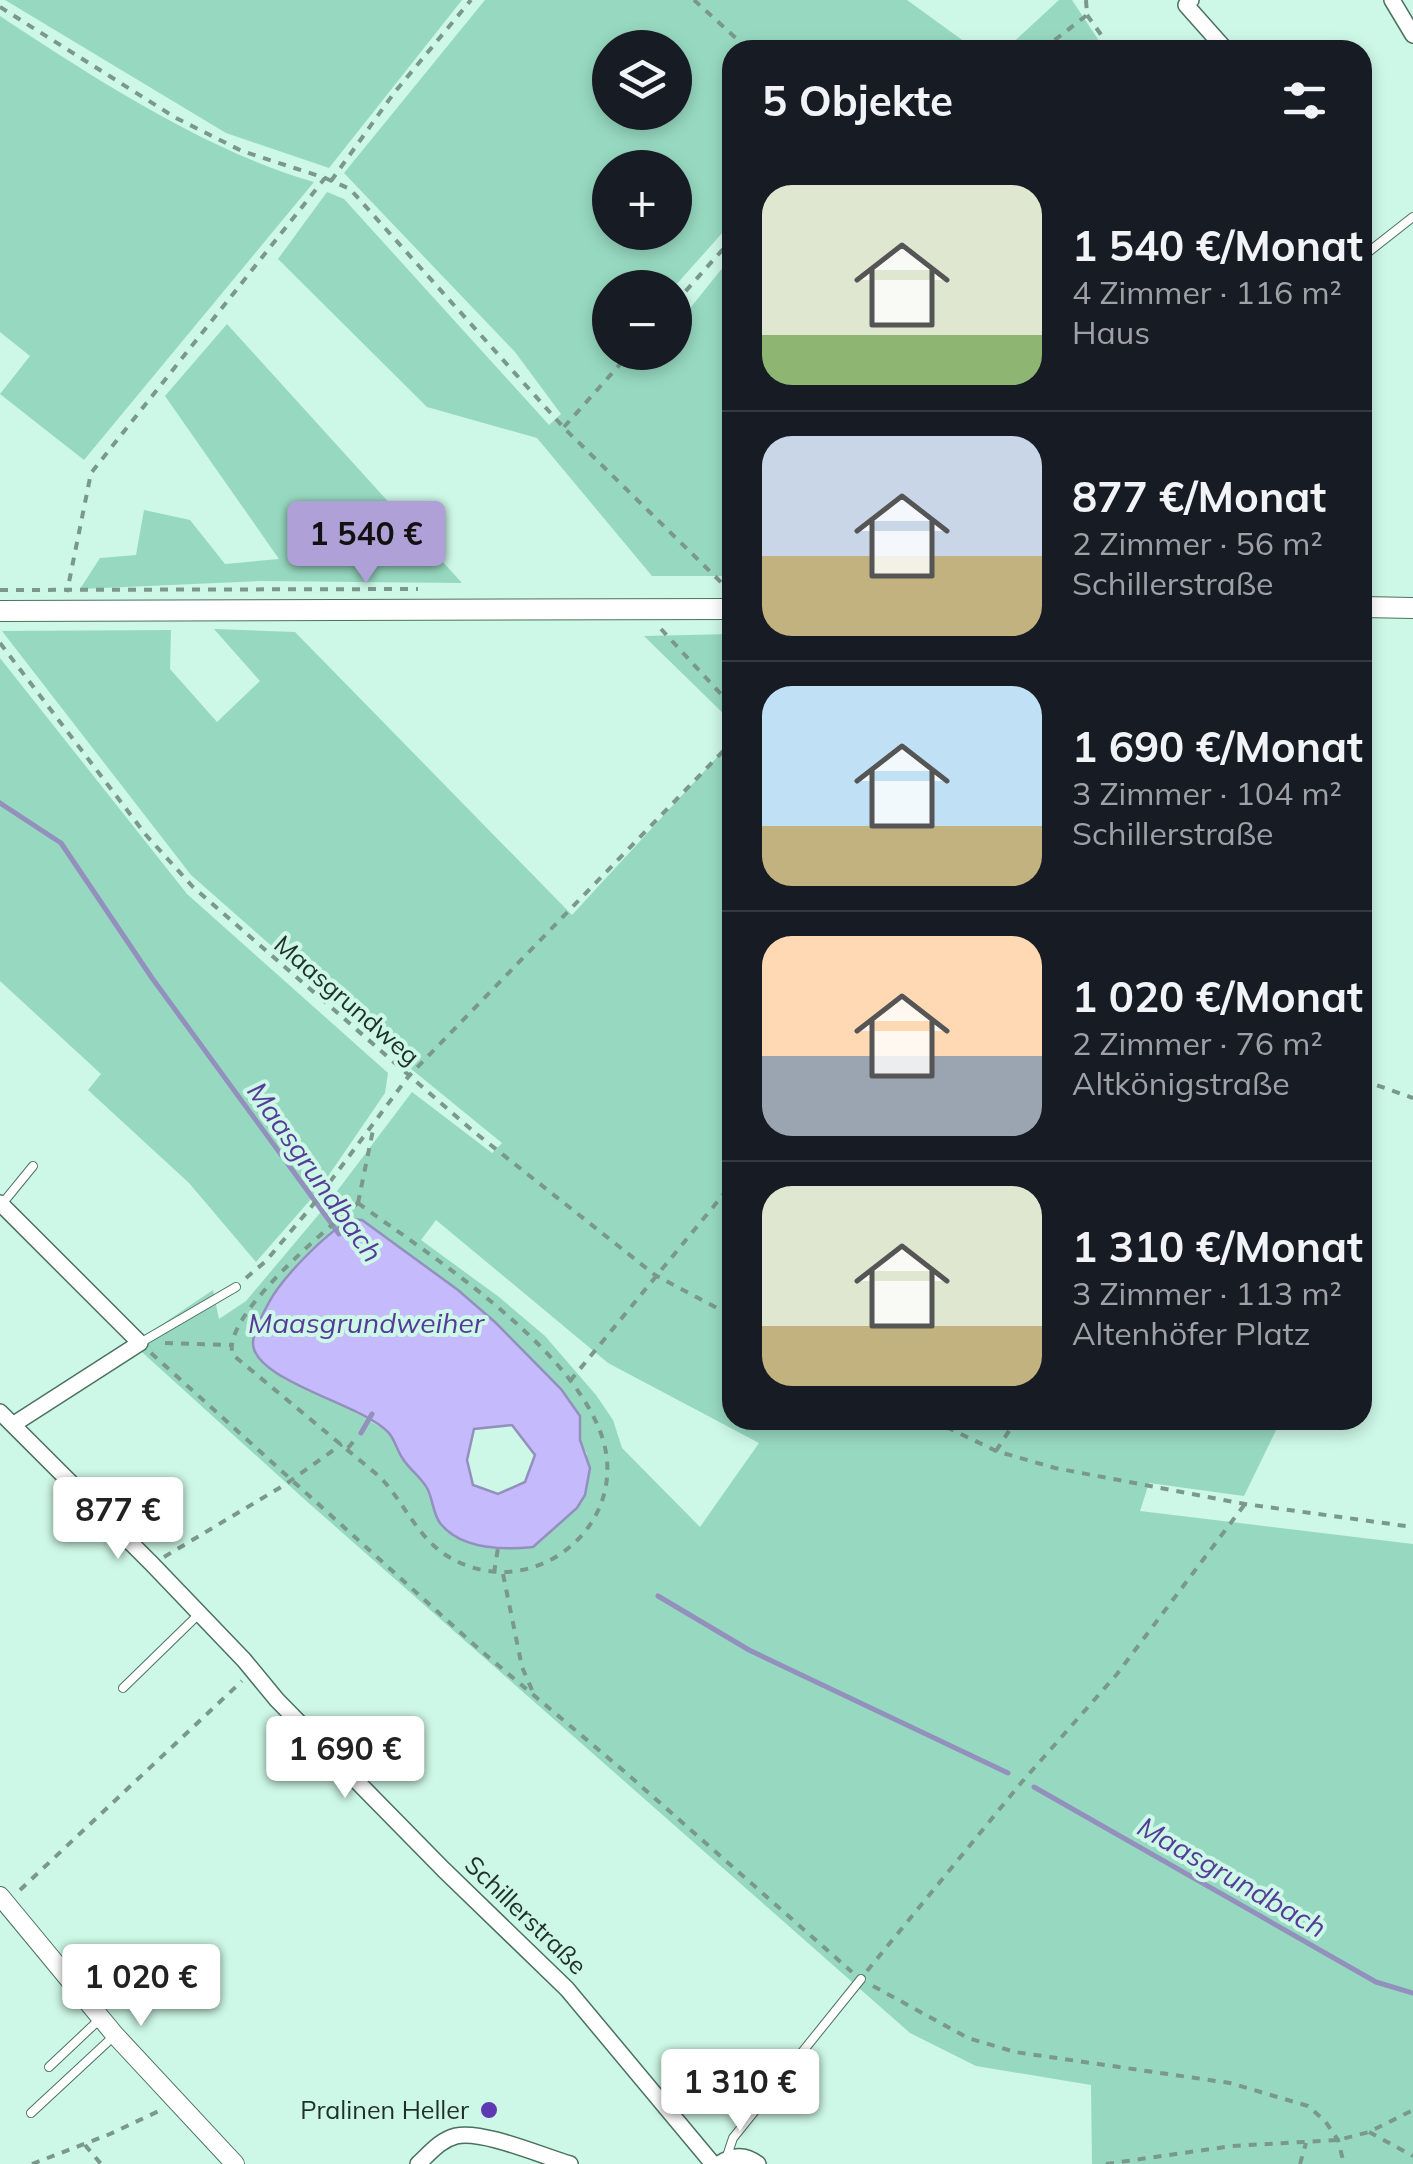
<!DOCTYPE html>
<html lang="de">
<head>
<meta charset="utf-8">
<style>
	:root { --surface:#171b24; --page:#242831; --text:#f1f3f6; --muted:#9ea1a6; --line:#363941; --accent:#afa0d7 }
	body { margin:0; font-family:Mulish,sans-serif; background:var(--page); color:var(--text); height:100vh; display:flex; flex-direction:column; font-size:38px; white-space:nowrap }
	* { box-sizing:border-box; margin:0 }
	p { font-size:32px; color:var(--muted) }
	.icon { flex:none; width:55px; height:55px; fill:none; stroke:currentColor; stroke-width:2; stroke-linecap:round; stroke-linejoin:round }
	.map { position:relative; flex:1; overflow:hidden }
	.details { position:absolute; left:722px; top:40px; width:650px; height:1390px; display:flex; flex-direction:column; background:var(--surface); border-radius:30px; box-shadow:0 5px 15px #0003 }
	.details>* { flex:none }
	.fabs { position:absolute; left:592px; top:30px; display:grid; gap:20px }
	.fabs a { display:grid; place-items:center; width:100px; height:100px; border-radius:50%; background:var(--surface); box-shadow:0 5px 15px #0003; font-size:50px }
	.price { position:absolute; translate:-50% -85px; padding:0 22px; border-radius:10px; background:#fff; color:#222; font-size:32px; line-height:65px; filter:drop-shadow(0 2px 5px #0008) }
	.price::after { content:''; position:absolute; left:50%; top:60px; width:30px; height:22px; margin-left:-15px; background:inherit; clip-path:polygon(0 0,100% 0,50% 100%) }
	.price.on { background:var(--accent); color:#111 }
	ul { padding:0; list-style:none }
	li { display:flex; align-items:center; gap:30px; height:250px; padding:0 40px }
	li+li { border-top:2px solid var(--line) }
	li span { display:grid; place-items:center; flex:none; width:280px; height:200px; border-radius:30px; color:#555 }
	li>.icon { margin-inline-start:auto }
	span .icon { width:120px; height:120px; fill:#fffc; stroke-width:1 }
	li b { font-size:42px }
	h2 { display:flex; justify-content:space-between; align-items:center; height:120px; padding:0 40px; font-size:42px }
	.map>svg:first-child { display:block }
	.green { fill:#97d9c0; fill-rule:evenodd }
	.water { fill:#c5bafc; stroke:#9390bd; stroke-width:2.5; fill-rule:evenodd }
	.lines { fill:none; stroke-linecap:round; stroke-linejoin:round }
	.stream { stroke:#9390bd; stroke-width:5 }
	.service-casing { stroke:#4b7162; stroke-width:10 }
	.minor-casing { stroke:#4b7162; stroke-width:18 }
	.tertiary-casing { stroke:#4b7162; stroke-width:20 }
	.secondary-casing { stroke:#4b7162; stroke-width:22 }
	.path { stroke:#7a988c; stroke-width:4; stroke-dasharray:8 8; stroke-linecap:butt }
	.service { stroke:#fff; stroke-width:8 }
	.minor { stroke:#fff; stroke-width:15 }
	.tertiary { stroke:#fff; stroke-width:18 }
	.secondary { stroke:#fff; stroke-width:20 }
	.poi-dot { fill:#5e3ab2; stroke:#cdf7e6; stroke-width:4 }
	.labels { text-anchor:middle; stroke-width:8; stroke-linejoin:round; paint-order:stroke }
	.street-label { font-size:25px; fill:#1f2f29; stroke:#cdf7e6 }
	.poi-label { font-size:25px; fill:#1f2f29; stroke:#cdf7e6; text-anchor:end }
	.water-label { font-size:28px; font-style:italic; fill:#553c98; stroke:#cdf7e6 }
</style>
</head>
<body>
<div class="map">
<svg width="1413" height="2164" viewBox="0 0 1413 2164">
	<rect width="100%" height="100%" fill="#cdf7e6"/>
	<!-- green -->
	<g class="green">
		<polygon points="5,0 462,0 329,168 226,133"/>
		<path d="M485,0H907L976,50H732V222L674,287L610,288V352H675V327L732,256V576H652L537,438L427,407L278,259L327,192L344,199L549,425L561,414L515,352L344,173ZM610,48H675V112H610ZM610,168H675V232H610Z"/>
		<polygon points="1059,0 1072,0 1105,50 1005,50"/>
		<path d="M0,16C94,78 206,151 314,182L84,460L0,394L30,356L0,332Z"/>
		<polygon points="227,324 462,583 259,581 80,589 100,558 136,555 144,510 190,520 225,564 279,559 165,396"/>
		<path d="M214,629L295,632L572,915L732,741V1420H1281L1244,1496L1149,1483L1140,1511L1413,1544V2164H1092L1091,2085L976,2066L910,2033L303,1498L133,1344L213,1290L219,1319L246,1301L325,1207L412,1092L492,1153L502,1143L410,1068L191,875L2,631L171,630L170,669L217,722L260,681ZM351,1219L362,1220L458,1290L496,1323L561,1389L580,1416V1440L587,1454L577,1508L533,1547H485L450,1533L438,1521L426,1487L405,1463L390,1433L333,1399L284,1379L253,1342C266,1294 308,1245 351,1219ZM436,1220L608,1363L759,1443L700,1527L622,1448L613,1420L596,1395L545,1336L499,1297L421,1240Z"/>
		<polygon points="732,634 732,722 644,636"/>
		<polygon points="0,658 187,894 388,1073 385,1093 318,1191 256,1262 189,1183 88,1090 101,1074 0,981"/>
	</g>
	<!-- water -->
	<path class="water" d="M351,1219L362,1220L458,1290L496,1323L561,1389L580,1416V1440L590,1468L585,1495L577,1508L533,1547C503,1550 461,1550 440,1523C433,1514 433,1499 427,1488C421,1477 409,1469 403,1459C397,1451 395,1439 388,1432C362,1404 251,1380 253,1342C254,1330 261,1317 267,1306C281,1278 324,1235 351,1219ZM512,1425L535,1455L525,1482L498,1494L473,1485L467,1460L474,1429Z"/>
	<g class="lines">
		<!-- stream -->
		<g class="stream">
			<polyline points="0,803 61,843 152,978 339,1234"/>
			<polyline points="361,1433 372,1414"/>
			<polyline points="658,1596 749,1650 1008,1773"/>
			<polyline points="1034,1787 1376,1982 1413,1993"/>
		</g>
		<!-- service casing -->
		<g class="service-casing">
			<g id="service">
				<polyline points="1362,257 1413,217"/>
				<polyline points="2,1204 33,1166"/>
				<polyline points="140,1343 236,1287"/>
				<polyline points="123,1688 199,1614"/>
				<polyline points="49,2067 101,2018"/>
				<polyline points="31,2113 115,2035"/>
				<polyline points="726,2159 733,2138 861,1979"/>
			</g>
		</g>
		<!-- minor casing -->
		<g class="minor-casing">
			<g id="minor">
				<polyline points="1191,0 1186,5 1226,50"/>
				<polyline points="1392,0 1413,35"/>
				<polyline points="0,1203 140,1343 14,1424"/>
				<polyline points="0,1412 152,1564 244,1660 277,1700 444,1870 567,1989 713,2164"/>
				<path d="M418,2164C430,2153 440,2140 456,2136C483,2130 542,2156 570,2164"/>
				<path d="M719,2164C732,2155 745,2154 758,2164"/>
			</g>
		</g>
		<!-- tertiary casing -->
		<g class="tertiary-casing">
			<polyline id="tertiary" points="0,1896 115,2035 235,2164"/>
		</g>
		<!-- secondary casing -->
		<g class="secondary-casing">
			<g id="secondary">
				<polyline points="1362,607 1413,608"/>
				<polyline points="0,611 732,609"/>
			</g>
		</g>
		<!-- path -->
		<g class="path">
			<polyline points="694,0 749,50"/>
			<polyline points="0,7 176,118 242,151 325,178 91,473 67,592"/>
			<polyline points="1087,15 1112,50"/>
			<polyline points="1042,50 1087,15 1086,0"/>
			<polyline points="325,178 350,189 564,428 730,591"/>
			<polyline points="331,181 394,93 471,0"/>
			<polyline points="675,303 732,239"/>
			<polyline points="564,427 631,352"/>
			<polyline points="0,590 418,589"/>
			<polyline points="661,629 732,706"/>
			<polyline points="0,643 146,835 193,887 473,1131 655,1275 732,1316"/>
			<polyline points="1362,1080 1413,1098"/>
			<path d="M358,1203C434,1258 565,1342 600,1431C636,1523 533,1607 449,1557C418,1539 404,1502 380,1477L233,1355C219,1318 330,1226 358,1203Z"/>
			<polyline points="358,1203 373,1130"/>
			<polyline points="246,1278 266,1261 312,1206 408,1077 732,742"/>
			<polyline points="165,1343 230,1345"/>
			<polyline points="151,1353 480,1650 625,1772 852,1972"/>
			<polyline points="570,1381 732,1184"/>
			<polyline points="932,1420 996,1451 1055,1468 1245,1504 1413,1527"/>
			<polyline points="348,1448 358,1436"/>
			<polyline points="996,1451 1016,1420"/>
			<polyline points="164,1557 286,1484 342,1444"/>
			<polyline points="494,1573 498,1548"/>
			<polyline points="503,1574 522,1667 532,1690"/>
			<polyline points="20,1890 242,1681"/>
			<polyline points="867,1971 1021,1783 1117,1674 1245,1504"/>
			<polyline points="873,1986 968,2038 1015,2052 1230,2083 1308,2106 1325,2121 1338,2140 1344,2164"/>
			<polyline points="1369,2132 1413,2156"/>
			<polyline points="85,2145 101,2164"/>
			<polyline points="32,2164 110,2134 161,2110"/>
			<polyline points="1106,2164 1232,2146 1338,2140 1369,2132 1413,2110"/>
			<polyline points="1300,2164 1306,2143"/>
		</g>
		<!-- service -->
		<use href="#service" class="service"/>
		<!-- minor -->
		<use href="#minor" class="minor"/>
		<!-- tertiary -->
		<use href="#tertiary" class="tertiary"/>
		<!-- secondary -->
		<use href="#secondary" class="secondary"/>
	</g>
	<!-- markers -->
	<circle class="poi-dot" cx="489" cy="2110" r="10"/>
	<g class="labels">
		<!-- street labels -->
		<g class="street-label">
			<text transform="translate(347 1000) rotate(41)" y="9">Maasgrundweg</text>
			<text transform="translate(526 1915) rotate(44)" y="9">Schillerstraße</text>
		</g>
		<!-- poi labels -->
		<g class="poi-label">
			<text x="469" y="2119">Pralinen Heller</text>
		</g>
		<!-- water labels -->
		<g class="water-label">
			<text transform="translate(315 1172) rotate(55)" y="10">Maasgrundbach</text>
			<text x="366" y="1333">Maasgrundweiher</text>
			<text transform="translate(1232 1877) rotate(30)" y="10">Maasgrundbach</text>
		</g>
	</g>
</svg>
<div class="fabs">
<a><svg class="icon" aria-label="layers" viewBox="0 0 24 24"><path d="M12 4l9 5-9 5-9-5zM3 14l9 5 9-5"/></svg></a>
<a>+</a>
<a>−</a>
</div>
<b class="price on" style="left:366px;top:586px">1 540 €</b>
<b class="price" style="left:118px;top:1562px">877 €</b>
<b class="price" style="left:345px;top:1801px">1 690 €</b>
<b class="price" style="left:141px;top:2029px">1 020 €</b>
<b class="price" style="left:740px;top:2134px">1 310 €</b>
<section class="details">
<h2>5 Objekte<svg class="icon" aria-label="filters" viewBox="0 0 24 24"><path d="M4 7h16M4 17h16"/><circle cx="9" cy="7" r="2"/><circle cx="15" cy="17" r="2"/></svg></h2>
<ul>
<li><span style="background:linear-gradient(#dfe7d0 75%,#8fb573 0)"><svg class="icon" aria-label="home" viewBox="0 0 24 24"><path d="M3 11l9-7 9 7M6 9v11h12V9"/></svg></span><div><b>1 540 €/Monat</b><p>4 Zimmer · 116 m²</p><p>Haus</p></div></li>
<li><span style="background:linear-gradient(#c9d6e8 60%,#c2b280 0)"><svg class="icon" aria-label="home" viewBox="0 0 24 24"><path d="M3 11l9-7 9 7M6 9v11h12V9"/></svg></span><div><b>877 €/Monat</b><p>2 Zimmer · 56 m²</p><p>Schillerstraße</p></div></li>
<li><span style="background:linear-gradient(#bfe0f5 70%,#c2b280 0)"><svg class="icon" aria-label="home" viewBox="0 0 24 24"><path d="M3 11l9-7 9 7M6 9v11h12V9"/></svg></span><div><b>1 690 €/Monat</b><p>3 Zimmer · 104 m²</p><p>Schillerstraße</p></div></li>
<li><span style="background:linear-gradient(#ffd9b3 60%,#9aa5b1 0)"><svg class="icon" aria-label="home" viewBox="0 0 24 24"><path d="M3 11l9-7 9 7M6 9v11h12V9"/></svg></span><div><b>1 020 €/Monat</b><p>2 Zimmer · 76 m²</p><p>Altkönigstraße</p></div></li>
<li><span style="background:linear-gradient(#dfe7d0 70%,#c2b280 0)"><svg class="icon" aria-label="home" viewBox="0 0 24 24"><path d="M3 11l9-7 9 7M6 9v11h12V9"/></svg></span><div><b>1 310 €/Monat</b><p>3 Zimmer · 113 m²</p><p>Altenhöfer Platz</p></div></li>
</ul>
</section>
</div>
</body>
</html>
